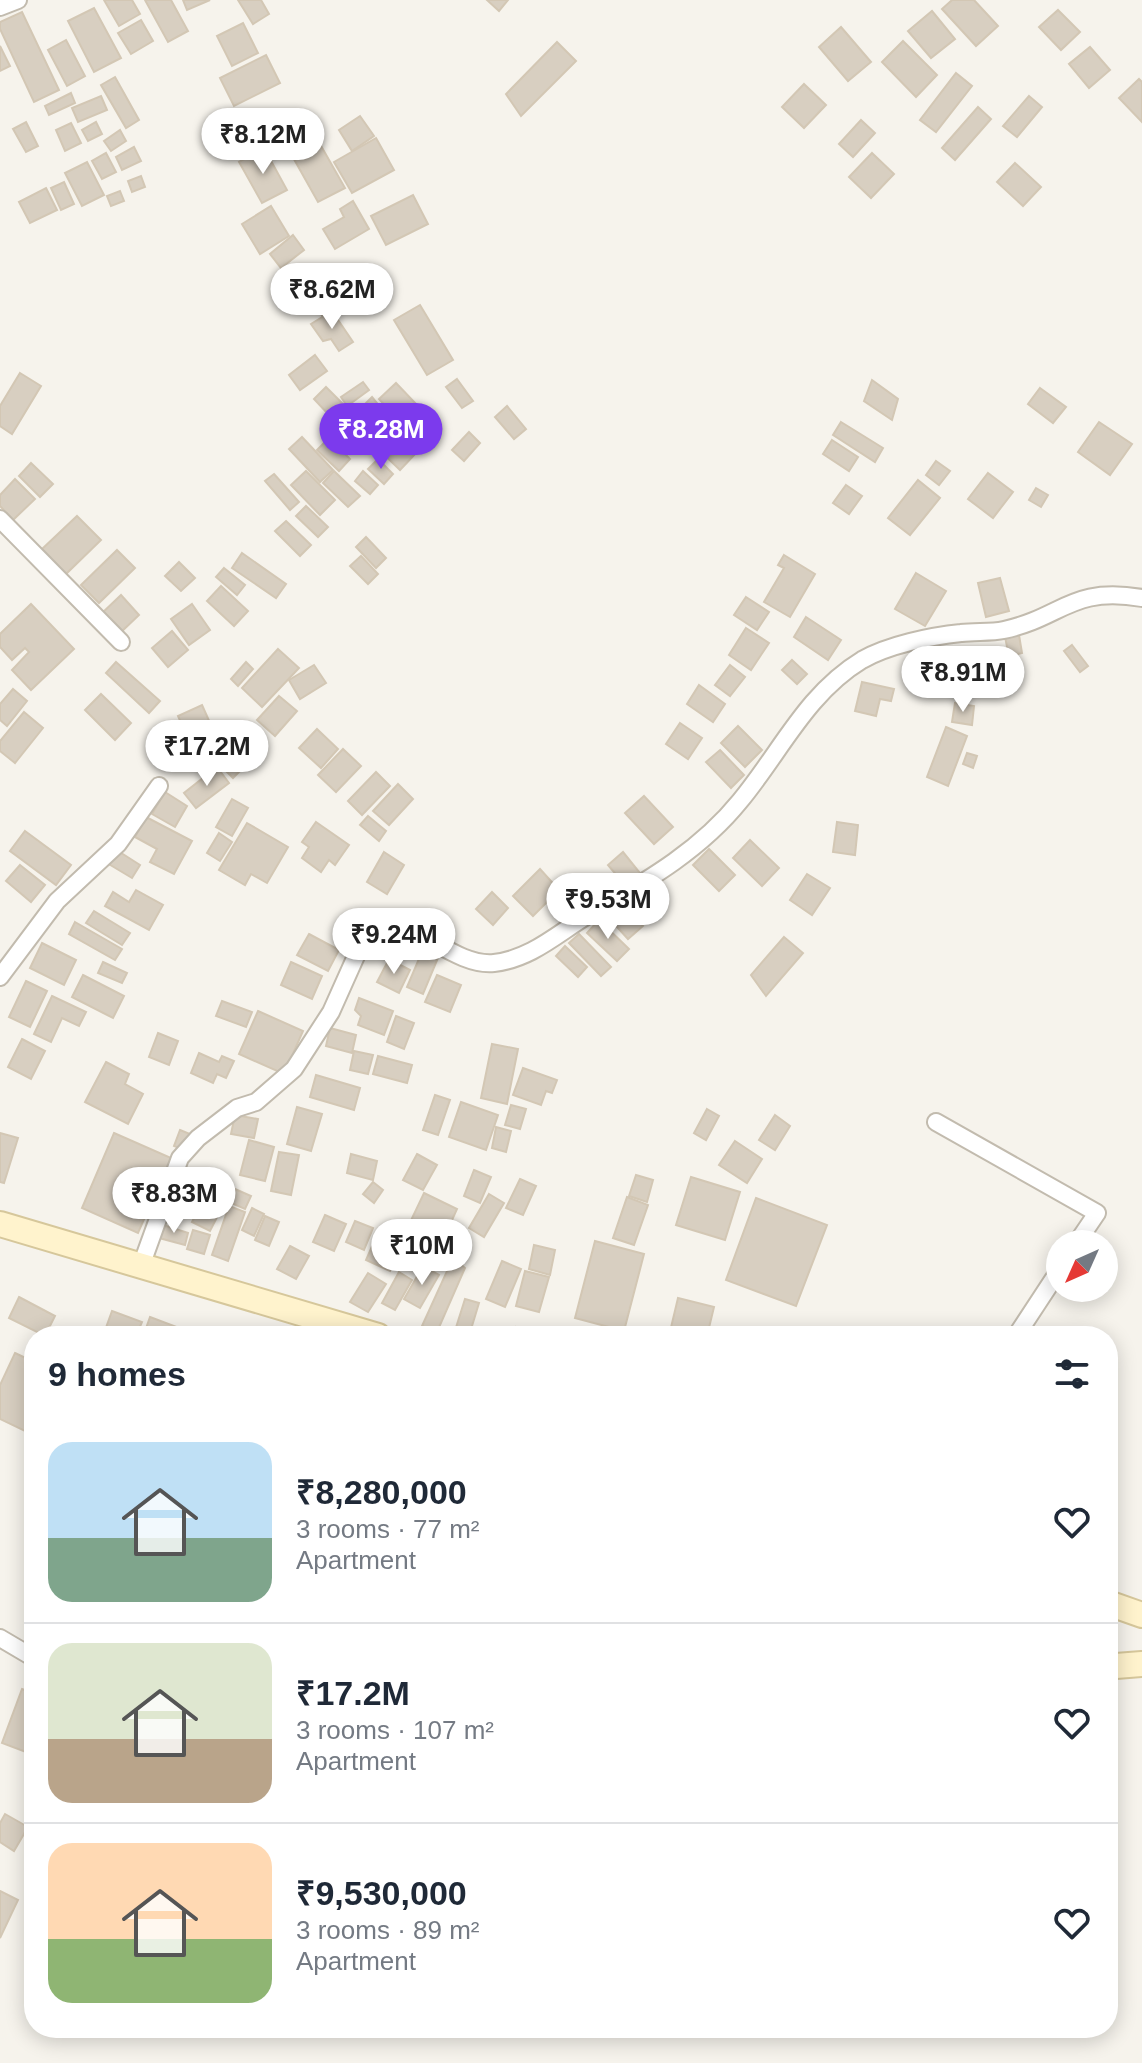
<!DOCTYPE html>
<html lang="en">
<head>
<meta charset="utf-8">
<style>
	:root { --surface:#fff; --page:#f6f6f7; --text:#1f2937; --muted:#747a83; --line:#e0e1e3; --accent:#7c3aed }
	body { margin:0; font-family:Arial,sans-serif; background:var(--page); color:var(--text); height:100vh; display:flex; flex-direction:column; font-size:30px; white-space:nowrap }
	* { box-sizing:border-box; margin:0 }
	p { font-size:26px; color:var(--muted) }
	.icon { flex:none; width:44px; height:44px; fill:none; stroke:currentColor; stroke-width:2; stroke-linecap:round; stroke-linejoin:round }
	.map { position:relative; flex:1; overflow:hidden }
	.details { position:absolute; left:24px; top:1326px; width:1094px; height:712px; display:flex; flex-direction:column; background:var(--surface); border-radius:32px; box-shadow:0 4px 20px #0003 }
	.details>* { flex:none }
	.needle { width:52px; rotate:225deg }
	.controls { position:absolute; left:1046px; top:1230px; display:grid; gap:16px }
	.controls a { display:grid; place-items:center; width:72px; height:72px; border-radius:50%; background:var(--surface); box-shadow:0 4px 20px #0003; font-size:40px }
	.price { position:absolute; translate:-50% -68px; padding:0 18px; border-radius:28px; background:#fff; color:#222; font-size:26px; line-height:52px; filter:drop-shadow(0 2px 4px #0008) }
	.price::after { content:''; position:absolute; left:50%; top:48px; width:24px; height:18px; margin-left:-12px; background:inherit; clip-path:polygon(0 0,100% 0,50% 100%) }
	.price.active { background:var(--accent); color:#fff }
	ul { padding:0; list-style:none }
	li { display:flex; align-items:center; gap:24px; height:200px; padding:0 24px }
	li+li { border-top:2px solid var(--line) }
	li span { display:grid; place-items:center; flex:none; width:224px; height:160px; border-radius:24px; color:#555 }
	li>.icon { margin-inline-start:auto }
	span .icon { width:96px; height:96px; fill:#fffc; stroke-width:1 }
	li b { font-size:34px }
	h2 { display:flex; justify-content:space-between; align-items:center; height:96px; padding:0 24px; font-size:34px }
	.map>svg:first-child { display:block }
	.building { fill:#d8cfc1; stroke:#d3c7b4; stroke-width:2 }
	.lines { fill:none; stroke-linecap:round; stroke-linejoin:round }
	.minor-casing { stroke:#c2bbae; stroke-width:20 }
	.secondary-casing { stroke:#d6c79b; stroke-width:28 }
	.minor { stroke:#fff; stroke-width:16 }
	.secondary { stroke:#fff3cd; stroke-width:24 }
</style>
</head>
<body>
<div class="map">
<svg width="1142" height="2063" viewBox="0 0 1142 2063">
	<rect width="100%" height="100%" fill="#f6f3ec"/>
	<!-- building -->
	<g class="building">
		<polygon points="104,0 132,0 140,14 119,26"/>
		<polygon points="145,0 171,0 188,31 168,42"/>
		<polygon points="183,0 210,0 187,10"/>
		<polygon points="238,0 261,0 269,14 253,24"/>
		<polygon points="487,0 508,0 499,11"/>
		<polygon points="952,0 974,0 998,26 976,46 942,9"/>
		<polygon points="94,8 121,58 94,72 68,21"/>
		<polygon points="1058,10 1080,32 1061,50 1039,27"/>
		<polygon points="932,11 955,39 931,58 908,31"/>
		<polygon points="22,12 59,90 34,102 0,29 0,22"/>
		<polygon points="141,20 153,41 131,54 118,33"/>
		<polygon points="243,23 258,53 232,66 217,36"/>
		<polygon points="841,27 871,62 848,81 819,47"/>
		<polygon points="66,40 85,76 67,86 48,50"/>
		<polygon points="903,41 937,75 916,97 882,62"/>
		<polygon points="557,42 576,61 521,116 506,94"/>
		<polygon points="0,46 10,66 0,71"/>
		<polygon points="1090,47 1110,70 1089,88 1069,64"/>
		<polygon points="266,55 280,83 234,106 220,78"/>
		<polygon points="956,73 972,86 936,132 920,120"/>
		<polygon points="115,77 139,120 126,128 101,85"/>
		<polygon points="1139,79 1142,82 1142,122 1119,98"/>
		<polygon points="804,84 826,105 804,128 782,107"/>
		<polygon points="71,93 75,103 49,115 45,106"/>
		<polygon points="101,96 107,110 78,122 72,108"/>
		<polygon points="1029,96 1042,107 1017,137 1003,126"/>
		<polygon points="978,107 991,119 955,160 942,148"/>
		<polygon points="360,116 374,136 352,151 339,130"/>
		<polygon points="861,120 875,133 853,157 839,144"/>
		<polygon points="26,122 38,146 26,152 13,129"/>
		<polygon points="96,122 102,134 88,141 82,130"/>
		<polygon points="71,123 81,143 65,151 56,130"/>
		<polygon points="120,130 126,141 111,151 104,141"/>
		<polygon points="316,137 345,188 318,202 290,152"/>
		<polygon points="376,138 394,170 352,193 334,162"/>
		<polygon points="134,147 141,161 122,170 116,157"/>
		<polygon points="264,148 287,190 262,203 239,162"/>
		<polygon points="106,153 116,172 102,179 92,161"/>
		<polygon points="872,153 894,174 871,198 849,177"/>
		<polygon points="87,162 104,195 82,206 65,173"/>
		<polygon points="1015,163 1041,187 1023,206 997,182"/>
		<polygon points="141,176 145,187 132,192 128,181"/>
		<polygon points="64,182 74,204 61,210 51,188"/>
		<polygon points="46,188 57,210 30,223 19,202"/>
		<polygon points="120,191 124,201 111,206 107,196"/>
		<polygon points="413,195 428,224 386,245 371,216"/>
		<polygon points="353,201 369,229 335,249 323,229 344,217 340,209"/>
		<polygon points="271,206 289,236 260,254 242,224"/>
		<polygon points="293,235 304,250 281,268 270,254"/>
		<polygon points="340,272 355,295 323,317 307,293"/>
		<polygon points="420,305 453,360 427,375 394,320"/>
		<polygon points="332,311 353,342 339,351 331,339 323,341 311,324"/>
		<polygon points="315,355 327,371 300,390 289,375"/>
		<polygon points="20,373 41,386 12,434 0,426 0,406"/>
		<polygon points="457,379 473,401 462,408 446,387"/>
		<polygon points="872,380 898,399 892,420 864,401"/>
		<polygon points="363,382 369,390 347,406 341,397"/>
		<polygon points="396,383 438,427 421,444 379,399"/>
		<polygon points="326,387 343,404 330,416 314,399"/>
		<polygon points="1040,388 1066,407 1053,423 1028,404"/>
		<polygon points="372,397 381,408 375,413 366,403"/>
		<polygon points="507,406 526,429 514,439 495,417"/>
		<polygon points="841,422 883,448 875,462 833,435"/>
		<polygon points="1099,422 1132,444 1110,475 1078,452"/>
		<polygon points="389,425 417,452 400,470 372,443"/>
		<polygon points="469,432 480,443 464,461 452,450"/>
		<polygon points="302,437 333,470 320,482 289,449"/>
		<polygon points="329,438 350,459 339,471 317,450"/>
		<polygon points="832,440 858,457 849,471 823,454"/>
		<polygon points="378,459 393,474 384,484 368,469"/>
		<polygon points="936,461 950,471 939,485 926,475"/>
		<polygon points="31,463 53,484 40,497 19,476"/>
		<polygon points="306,471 335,500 320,515 291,485"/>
		<polygon points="334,471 360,496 348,507 323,483"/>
		<polygon points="363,471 378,485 370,494 355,481"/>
		<polygon points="988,473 1013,492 993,518 968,499"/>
		<polygon points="274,474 299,502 290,510 265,481"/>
		<polygon points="15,479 35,499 13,520 0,506 0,495"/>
		<polygon points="918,480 940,498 910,535 888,518"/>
		<polygon points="846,485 862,496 849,514 833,503"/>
		<polygon points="1036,488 1048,495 1041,507 1029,500"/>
		<polygon points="306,506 328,527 318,537 296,516"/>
		<polygon points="77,516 101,540 66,574 42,549"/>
		<polygon points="286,521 311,545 300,556 275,531"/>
		<polygon points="366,537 386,558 376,568 356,547"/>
		<polygon points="117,550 135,568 99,603 81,585"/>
		<polygon points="242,553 286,584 276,598 232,568"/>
		<polygon points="784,555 815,574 790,617 764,602 784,568 778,565"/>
		<polygon points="361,556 378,574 368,584 350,566"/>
		<polygon points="179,562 195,578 181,591 165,576"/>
		<polygon points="224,568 245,585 237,595 216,577"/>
		<polygon points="916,573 946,591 925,626 895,609"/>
		<polygon points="1000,578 1009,611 986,617 978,583"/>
		<polygon points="221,586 248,611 234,626 207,601"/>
		<polygon points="121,595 139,615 119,634 100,615"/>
		<polygon points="746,597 769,612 757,630 734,615"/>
		<polygon points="31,604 74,649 31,690 12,670 29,652 25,648 12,660 0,647 0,634"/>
		<polygon points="192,604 210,630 189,645 171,619"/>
		<polygon points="806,617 841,640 828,660 794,637"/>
		<polygon points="746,628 769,643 751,670 729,655"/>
		<polygon points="172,631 188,650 168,667 152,648"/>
		<polygon points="1019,635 1022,653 1009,656 1005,637"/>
		<polygon points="1072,645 1088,666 1080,672 1064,651"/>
		<polygon points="278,649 299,668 262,707 242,688"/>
		<polygon points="792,660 807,674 797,684 782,670"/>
		<polygon points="116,662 160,701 149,713 106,673"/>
		<polygon points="246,662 253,669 238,686 231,679"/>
		<polygon points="314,665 326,683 300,699 289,680"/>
		<polygon points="730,665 745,677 730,696 715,685"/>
		<polygon points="862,682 894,689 891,701 880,699 876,716 855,711"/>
		<polygon points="699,685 725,704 713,722 687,704"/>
		<polygon points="13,689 27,701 7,726 0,720 0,704"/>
		<polygon points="101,694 131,723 115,740 85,710"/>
		<polygon points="279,696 297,711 275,736 257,720"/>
		<polygon points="955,703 974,706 972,725 952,722"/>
		<polygon points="202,705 219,743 195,754 178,716"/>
		<polygon points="24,712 43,728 15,763 0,751 0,741"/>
		<polygon points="680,723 702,738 688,759 666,744"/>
		<polygon points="738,726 762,750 745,767 721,743"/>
		<polygon points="946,727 967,736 948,786 927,777"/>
		<polygon points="317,729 338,749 321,768 299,748"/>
		<polygon points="245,735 260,751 233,778 217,762"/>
		<polygon points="343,749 361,766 336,792 318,775"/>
		<polygon points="720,750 744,775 731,788 706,762"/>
		<polygon points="967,753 977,756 973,768 963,764"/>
		<polygon points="217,767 229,783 196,808 184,793"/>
		<polygon points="376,772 390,786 362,815 348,801"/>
		<polygon points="398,784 413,799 389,825 373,811"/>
		<polygon points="165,792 187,806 175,827 152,814"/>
		<polygon points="644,796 673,827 654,844 625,813"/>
		<polygon points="232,799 248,808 232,836 216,827"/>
		<polygon points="368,816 386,831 379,841 360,825"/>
		<polygon points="146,817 192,841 174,874 150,862 157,849 135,837"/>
		<polygon points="316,822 349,845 335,865 329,860 321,872 302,858 309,847 302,842"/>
		<polygon points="837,822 858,825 855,855 833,852"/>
		<polygon points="247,823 288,847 267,883 251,874 245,885 219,870"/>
		<polygon points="25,831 71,865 56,885 10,851"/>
		<polygon points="219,833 232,842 220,861 207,853"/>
		<polygon points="750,840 779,868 762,886 733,858"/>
		<polygon points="115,849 140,865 132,878 107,863"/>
		<polygon points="709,849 735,875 719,891 693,865"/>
		<polygon points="384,852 404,865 387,894 367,882"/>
		<polygon points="623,852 640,873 625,885 608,865"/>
		<polygon points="20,865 45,885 31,902 6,881"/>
		<polygon points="540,869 559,890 533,916 513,896"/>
		<polygon points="807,874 830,888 812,915 790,900"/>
		<polygon points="136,890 163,905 149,930 105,906 113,892 129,902"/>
		<polygon points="492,892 508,908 493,925 476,909"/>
		<polygon points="623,903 643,926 628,939 608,917"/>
		<polygon points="94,911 130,933 122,945 86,923"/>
		<polygon points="599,920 629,949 617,961 587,933"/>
		<polygon points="75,922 122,949 115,960 69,934"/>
		<polygon points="309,934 339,950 328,971 297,955"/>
		<polygon points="579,934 611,967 601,976 569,943"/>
		<polygon points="784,937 803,953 766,996 751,975"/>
		<polygon points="369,938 388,943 384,959 365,954"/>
		<polygon points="42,943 76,960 64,985 30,968"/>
		<polygon points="565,946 587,967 578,977 556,956"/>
		<polygon points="424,947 440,953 423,994 407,987"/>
		<polygon points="389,959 410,970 399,993 377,982"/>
		<polygon points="103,962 127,973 122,983 98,973"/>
		<polygon points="291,962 322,976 312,999 281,985"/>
		<polygon points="83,975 124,996 113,1018 72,997"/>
		<polygon points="437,975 461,985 450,1012 425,1002"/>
		<polygon points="26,981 47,991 30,1027 9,1017"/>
		<polygon points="52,996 86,1012 79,1026 62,1018 51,1042 34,1034"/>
		<polygon points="359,998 393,1011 384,1035 358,1025 361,1016 355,1010"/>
		<polygon points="222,1001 252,1012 246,1027 216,1016"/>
		<polygon points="258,1011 303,1031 284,1074 239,1054"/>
		<polygon points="396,1016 414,1023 404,1049 387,1042"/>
		<polygon points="330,1028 356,1035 352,1053 326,1046"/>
		<polygon points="158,1033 178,1041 169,1065 149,1057"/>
		<polygon points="22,1039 45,1051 31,1079 8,1067"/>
		<polygon points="492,1044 518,1049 507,1104 481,1098"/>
		<polygon points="354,1051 373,1055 368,1074 350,1070"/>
		<polygon points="199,1053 219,1062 222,1056 234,1061 226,1078 217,1074 213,1083 191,1073"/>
		<polygon points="378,1056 412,1065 407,1083 373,1074"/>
		<polygon points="106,1062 129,1074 125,1084 143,1094 128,1124 85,1102"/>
		<polygon points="523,1068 557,1080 552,1093 546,1091 541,1105 513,1095"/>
		<polygon points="316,1075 360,1088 354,1110 310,1097"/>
		<polygon points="435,1095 450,1100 438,1135 423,1130"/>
		<polygon points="461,1102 498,1115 486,1150 449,1137"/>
		<polygon points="511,1105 526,1109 520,1129 505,1125"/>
		<polygon points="297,1107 322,1114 311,1151 287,1144"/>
		<polygon points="707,1109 719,1116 706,1140 694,1133"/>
		<polygon points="235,1115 258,1119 254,1138 231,1134"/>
		<polygon points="775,1115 790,1126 775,1150 759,1140"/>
		<polygon points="496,1127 511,1131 506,1152 492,1148"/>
		<polygon points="180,1130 190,1134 184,1150 174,1146"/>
		<polygon points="0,1133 18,1138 4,1183 0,1182"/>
		<polygon points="114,1133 171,1158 138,1233 82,1208"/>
		<polygon points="249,1140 274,1147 265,1181 240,1175"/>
		<polygon points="735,1141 762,1159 747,1183 719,1165"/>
		<polygon points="279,1152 299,1155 291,1195 271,1191"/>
		<polygon points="351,1154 377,1161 373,1180 347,1173"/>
		<polygon points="417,1154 437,1165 423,1190 403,1180"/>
		<polygon points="474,1170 491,1177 480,1203 464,1196"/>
		<polygon points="636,1175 653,1180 647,1202 629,1196"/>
		<polygon points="691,1177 740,1192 725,1240 676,1225"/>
		<polygon points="520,1179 536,1186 523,1215 506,1208"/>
		<polygon points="373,1182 383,1190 374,1203 363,1194"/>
		<polygon points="212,1183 230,1192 210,1231 192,1222"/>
		<polygon points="235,1189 251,1196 245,1209 229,1202"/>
		<polygon points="424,1193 457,1209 439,1249 405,1233"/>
		<polygon points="489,1194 504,1203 484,1237 469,1228"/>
		<polygon points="627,1197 648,1205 634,1245 613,1238"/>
		<polygon points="756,1198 827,1225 796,1306 726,1280"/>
		<polygon points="229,1206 245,1212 228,1261 212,1255"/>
		<polygon points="252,1208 264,1214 254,1236 242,1230"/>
		<polygon points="325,1215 346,1224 334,1251 313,1242"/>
		<polygon points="265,1216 279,1222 269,1246 255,1240"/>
		<polygon points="355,1221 373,1228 364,1250 346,1242"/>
		<polygon points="163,1225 188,1233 185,1245 159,1238"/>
		<polygon points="193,1230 210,1235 204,1254 187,1249"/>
		<polygon points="377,1235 401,1246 390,1271 366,1260"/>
		<polygon points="595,1241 644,1254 624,1331 575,1318"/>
		<polygon points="534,1245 555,1250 550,1275 529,1269"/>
		<polygon points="290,1246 309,1256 296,1279 277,1269"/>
		<polygon points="453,1258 465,1268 437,1332 422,1326"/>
		<polygon points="502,1261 521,1269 505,1307 486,1299"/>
		<polygon points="423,1266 439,1275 420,1308 404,1299"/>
		<polygon points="525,1271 549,1277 539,1312 516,1306"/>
		<polygon points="399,1272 412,1280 395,1310 382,1303"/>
		<polygon points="368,1273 386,1284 368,1312 350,1302"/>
		<polygon points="19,1297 55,1316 45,1336 9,1318"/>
		<polygon points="678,1298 714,1307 707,1336 669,1336"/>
		<polygon points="465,1299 479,1303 469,1336 454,1334"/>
		<polygon points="112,1311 142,1322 136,1336 103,1336"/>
		<polygon points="150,1317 182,1329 179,1336 144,1334"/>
		<polygon points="516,1327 541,1333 541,1336 513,1336"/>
		<polygon points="15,1353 34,1362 34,1412 25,1431 0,1419 0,1385"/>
		<polygon points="22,1689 34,1694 34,1755 2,1743"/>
		<polygon points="5,1814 28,1827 14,1851 0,1842 0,1823"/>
		<polygon points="0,1891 18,1900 0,1938"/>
	</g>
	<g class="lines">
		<!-- minor casing -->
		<g class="minor-casing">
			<g id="minor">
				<polyline points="0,7 18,0"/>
				<polyline points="0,519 121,642"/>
				<polyline points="0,977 57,901 118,844 159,786"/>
				<polyline points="936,1122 1097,1213 1076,1244"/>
				<path d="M141,1266L180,1158L198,1138L237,1108L256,1102L294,1069L331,1012L365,936L377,920C415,921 456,967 494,963C530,959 556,935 585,917C641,884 698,853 740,801C780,753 806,694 862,660C888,645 931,636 961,633C975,631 990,633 1004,630C1063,617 1071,586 1142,598"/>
				<polyline points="313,1336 320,1319"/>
				<polyline points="1016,1336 1060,1269"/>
				<polyline points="0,1638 34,1658"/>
			</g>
		</g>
		<!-- secondary casing -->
		<g class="secondary-casing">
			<g id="secondary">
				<polyline points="0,1224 378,1336"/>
				<polyline points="1108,1603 1142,1615"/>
				<polyline points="1108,1663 1116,1666 1142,1664"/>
			</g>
		</g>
		<!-- minor -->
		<use href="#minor" class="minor"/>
		<!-- secondary -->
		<use href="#secondary" class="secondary"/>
	</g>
</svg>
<div class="controls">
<a><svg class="needle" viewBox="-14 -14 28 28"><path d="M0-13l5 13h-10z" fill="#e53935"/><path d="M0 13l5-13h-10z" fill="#747a83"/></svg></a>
</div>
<b class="price" style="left:263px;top:176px">₹8.12M</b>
<b class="price" style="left:332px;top:331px">₹8.62M</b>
<b class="price active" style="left:381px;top:471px">₹8.28M</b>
<b class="price" style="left:963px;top:714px">₹8.91M</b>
<b class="price" style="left:207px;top:788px">₹17.2M</b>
<b class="price" style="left:608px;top:941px">₹9.53M</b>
<b class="price" style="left:394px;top:976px">₹9.24M</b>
<b class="price" style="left:174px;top:1235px">₹8.83M</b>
<b class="price" style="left:422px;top:1287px">₹10M</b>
<section class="details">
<h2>9 homes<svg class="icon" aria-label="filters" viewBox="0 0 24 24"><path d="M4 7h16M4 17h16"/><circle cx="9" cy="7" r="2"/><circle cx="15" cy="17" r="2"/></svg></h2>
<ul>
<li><span style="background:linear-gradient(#bfe0f5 60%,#7fa58c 0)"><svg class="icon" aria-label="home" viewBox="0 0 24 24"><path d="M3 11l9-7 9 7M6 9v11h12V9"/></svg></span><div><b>₹8,280,000</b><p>3 rooms · 77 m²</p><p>Apartment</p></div><svg class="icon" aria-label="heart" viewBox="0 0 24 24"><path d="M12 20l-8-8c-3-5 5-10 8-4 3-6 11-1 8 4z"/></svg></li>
<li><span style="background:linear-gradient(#dfe7d0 60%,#b9a48a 0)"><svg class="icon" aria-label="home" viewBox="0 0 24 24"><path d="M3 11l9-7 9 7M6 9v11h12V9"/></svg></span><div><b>₹17.2M</b><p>3 rooms · 107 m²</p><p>Apartment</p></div><svg class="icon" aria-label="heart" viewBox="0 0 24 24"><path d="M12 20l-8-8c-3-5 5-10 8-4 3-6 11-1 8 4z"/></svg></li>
<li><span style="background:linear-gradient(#ffd9b3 60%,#8fb573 0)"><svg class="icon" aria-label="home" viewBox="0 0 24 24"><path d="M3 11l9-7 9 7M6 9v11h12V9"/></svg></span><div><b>₹9,530,000</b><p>3 rooms · 89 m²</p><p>Apartment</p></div><svg class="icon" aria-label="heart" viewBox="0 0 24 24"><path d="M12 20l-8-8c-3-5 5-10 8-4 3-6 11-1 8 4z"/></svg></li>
</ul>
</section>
</div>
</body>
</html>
